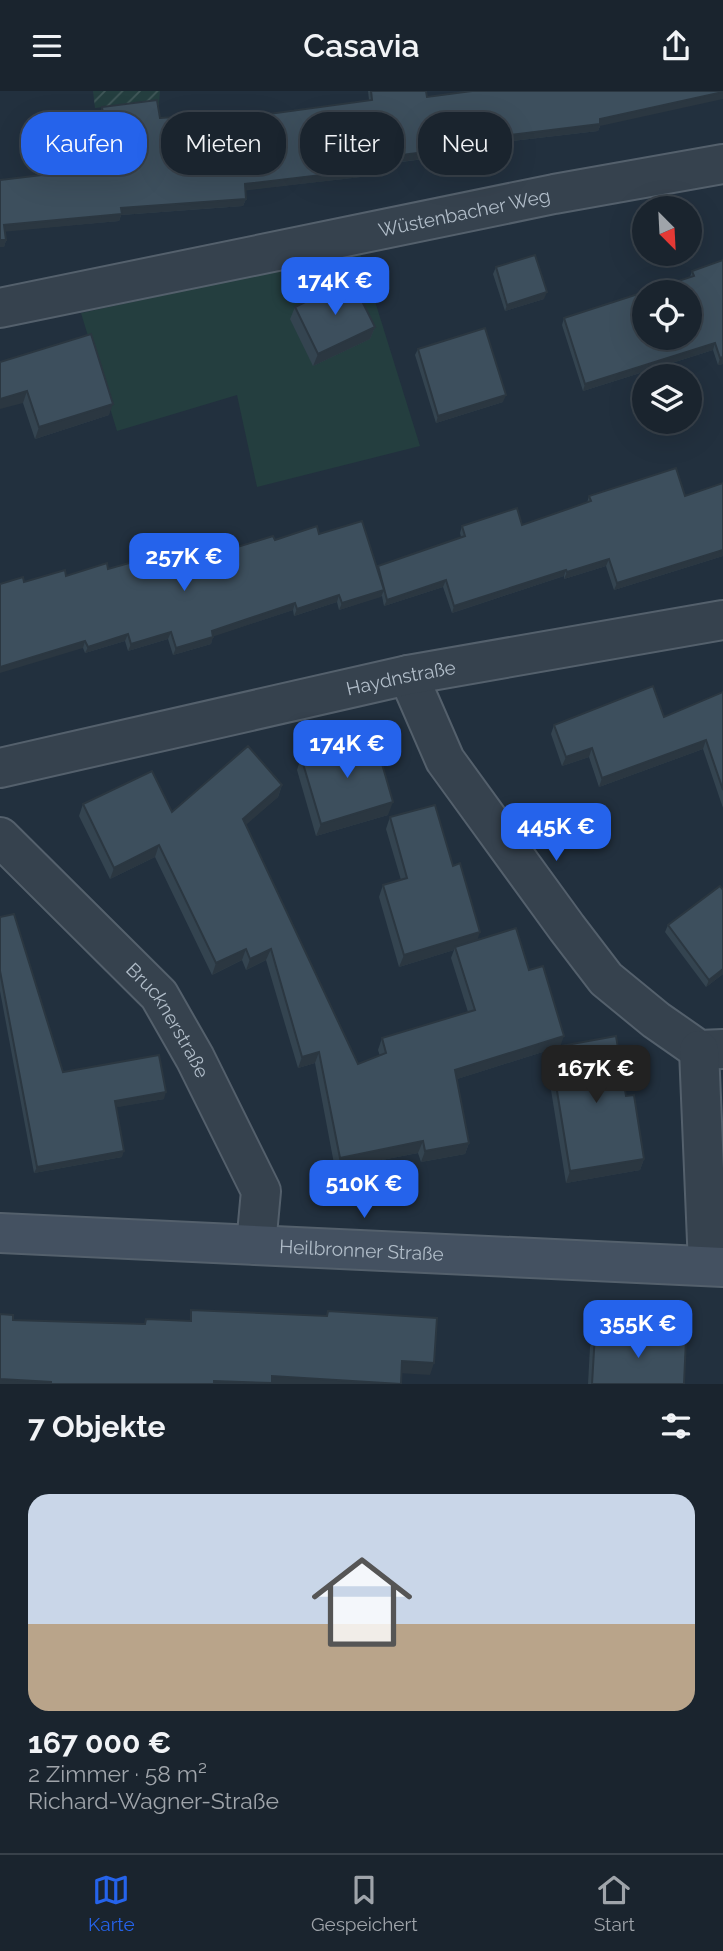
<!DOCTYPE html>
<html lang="de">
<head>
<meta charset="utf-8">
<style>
	:root { --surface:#1a242e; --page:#232c36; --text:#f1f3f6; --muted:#9fa4aa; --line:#38414a; --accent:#2563eb }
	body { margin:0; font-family:Raleway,sans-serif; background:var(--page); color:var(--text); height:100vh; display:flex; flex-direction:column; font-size:26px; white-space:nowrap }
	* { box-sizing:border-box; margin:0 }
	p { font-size:23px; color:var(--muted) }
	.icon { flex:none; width:38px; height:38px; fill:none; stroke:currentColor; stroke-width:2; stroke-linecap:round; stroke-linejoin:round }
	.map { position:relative; height:1293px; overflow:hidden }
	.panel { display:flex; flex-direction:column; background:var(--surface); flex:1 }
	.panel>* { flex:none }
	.guide { position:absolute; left:21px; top:21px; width:682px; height:63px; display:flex; gap:14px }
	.needle { width:46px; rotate:156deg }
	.tools { position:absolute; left:632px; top:105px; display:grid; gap:14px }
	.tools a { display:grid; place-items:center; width:70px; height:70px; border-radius:50%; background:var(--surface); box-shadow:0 7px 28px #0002,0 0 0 2px var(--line); font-size:35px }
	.price { position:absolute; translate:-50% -60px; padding:0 16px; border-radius:14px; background:var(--accent); color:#fff; font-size:23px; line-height:46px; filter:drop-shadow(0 2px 4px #0008) }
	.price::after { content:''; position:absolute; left:50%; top:42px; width:21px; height:16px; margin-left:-10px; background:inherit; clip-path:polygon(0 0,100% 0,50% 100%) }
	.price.selected { background:#222; color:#fff }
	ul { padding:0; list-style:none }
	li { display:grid; align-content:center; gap:14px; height:371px; padding:0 28px }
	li+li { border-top:2px solid var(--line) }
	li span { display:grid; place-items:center; height:217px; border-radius:21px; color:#555 }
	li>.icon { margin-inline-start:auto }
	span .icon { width:126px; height:126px; fill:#fffc; stroke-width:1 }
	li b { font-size:30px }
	h2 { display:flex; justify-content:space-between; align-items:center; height:84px; padding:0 28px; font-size:30px }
	.pill { padding:0 24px; border-radius:28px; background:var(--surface); box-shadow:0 7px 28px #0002,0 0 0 2px var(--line); font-size:24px; line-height:63px }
	.pill.selected { background:var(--accent); color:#fff }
	header { display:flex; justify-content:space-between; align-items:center; height:91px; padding:0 28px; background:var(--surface); font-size:32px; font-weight:600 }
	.tabs { display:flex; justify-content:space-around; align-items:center; height:98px; border-top:2px solid var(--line); background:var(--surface); font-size:19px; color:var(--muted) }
	.tabs a { display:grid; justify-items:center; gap:4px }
	.tabs .selected { color:var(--accent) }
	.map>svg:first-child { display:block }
	.grass { fill:#243e3f }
	.garden { fill:url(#garden-furrows) }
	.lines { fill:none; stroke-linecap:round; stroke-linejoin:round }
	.street-casing { stroke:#54606c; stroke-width:42 }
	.secondary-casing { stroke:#54606c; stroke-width:42 }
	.street { stroke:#36424e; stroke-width:38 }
	.secondary { stroke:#445161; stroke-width:38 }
	.wall { fill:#344450 }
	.shaded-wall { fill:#2b3741 }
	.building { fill:#3d4f5d; stroke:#2b3741; stroke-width:2; fill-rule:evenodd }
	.labels { text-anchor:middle; stroke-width:5; stroke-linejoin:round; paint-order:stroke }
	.street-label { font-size:19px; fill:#b1bdc9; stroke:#1b2733 }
</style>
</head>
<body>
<header><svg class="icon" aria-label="menu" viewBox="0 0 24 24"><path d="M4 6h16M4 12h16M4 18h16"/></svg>Casavia<svg class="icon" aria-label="share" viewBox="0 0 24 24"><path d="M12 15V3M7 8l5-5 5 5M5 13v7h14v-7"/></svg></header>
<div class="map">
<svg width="723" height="1293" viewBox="0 0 723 1293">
	<defs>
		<pattern id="garden-furrows" width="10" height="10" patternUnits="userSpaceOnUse" patternTransform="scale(1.75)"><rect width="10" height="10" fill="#243e3f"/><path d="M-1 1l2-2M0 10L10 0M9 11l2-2" fill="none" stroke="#415859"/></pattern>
	</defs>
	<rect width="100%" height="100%" fill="#22303e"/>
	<!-- grass -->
	<polygon class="grass" points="360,162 420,355 257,396 237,304 117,340 81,222"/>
	<!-- garden -->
	<polygon class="garden" points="93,0 160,0 158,23 129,13 95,17"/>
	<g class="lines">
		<!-- street casing -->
		<g class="street-casing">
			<g id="street">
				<path id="s1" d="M0,217L554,103L723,73"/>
				<polyline points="408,584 445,669 567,837 606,888 656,929 699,959 723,958"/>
				<path id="s2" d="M0,677L408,584L723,529"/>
				<path id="s3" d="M0,746L159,904L195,967L261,1100L256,1154"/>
				<polyline points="699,959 708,1174"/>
			</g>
		</g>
		<!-- secondary casing -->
		<g class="secondary-casing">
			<g id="secondary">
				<path id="s4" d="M0,1142L723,1176"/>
			</g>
		</g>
		<!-- street -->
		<use href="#street" class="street"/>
		<!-- secondary -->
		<use href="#secondary" class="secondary"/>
	</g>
	<!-- wall -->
	<g class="wall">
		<polygon points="368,0 426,0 427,6 600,35 598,40 503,51 501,58 363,76 364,79 361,86 245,99 246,108 243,115 121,124 119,130 5,140 6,149 4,156 0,156 0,89 55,83 58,76 106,71 100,23 102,16 160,27 240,27 369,9"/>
		<polygon points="496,176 544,208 505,220 493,183"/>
		<polygon points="692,180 723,273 718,274 713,259 583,300 562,234 564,227 690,186"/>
		<polygon points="295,216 375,236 370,248 313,275 290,228"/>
		<polygon points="418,258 503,311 436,332 415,264"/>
		<polygon points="0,271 109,324 35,348 23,312"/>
		<polygon points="723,392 723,465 614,499 606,475 564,488 564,485 452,522 443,496 384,515 382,505 339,519 337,511 294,525 293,519 213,545 211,553 173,564 168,548 128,560 125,550 85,562 83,557 24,491 108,478 151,478 231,458 275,449 319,443 377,477 378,475 461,446 460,442 462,435 522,434 587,412 589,405 685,405"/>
		<polygon points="723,601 723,717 703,658 599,696 589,666 562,675 551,643 554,634 664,626"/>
		<polygon points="301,666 388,724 316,745 297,679"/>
		<polygon points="282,694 278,706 245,734 358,973 380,965 378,959 382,947 468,921 451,867 454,859 399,876 379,806 383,794 401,789 386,738 390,726 453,775 478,849 529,879 560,955 626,1005 644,1068 640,1079 566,1092 546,968 549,959 457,988 469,1052 465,1063 421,1071 418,1062 335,1078 315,972 298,977 266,869 246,879 242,869 212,884 155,766 110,788 79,725 83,713 172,721"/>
		<polygon points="0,826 63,981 164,1008 116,1016 122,1066 34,1082 0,900"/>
		<polygon points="668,834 723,883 706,896 665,841"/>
		<polygon points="595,1243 684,1293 588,1293 590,1256"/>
	</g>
	<!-- shaded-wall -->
	<g class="shaded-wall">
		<polygon points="723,1 723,8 600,35 598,40 503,51 501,58 360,76 362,69 600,28"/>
		<polygon points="364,79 361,86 242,100 245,93"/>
		<polygon points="246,108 243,115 121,124 119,130 2,141 4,134 121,117"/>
		<polygon points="0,149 6,149 4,156 0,156"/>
		<polygon points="547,201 544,208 505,220 507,214"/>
		<polygon points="375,236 370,248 313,275 318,263"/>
		<polygon points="715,252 713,259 583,300 585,293"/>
		<polygon points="723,266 723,273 718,274 720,267"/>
		<polygon points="27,300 23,312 0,318 0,308"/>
		<polygon points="506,304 503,311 436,332 438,325"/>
		<polygon points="113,313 109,324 35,348 39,336"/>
		<polygon points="723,459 723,465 614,499 617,492"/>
		<polygon points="609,468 606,475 564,488 567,481"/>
		<polygon points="566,479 564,485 452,522 454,515"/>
		<polygon points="446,489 443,496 384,515 387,509"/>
		<polygon points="384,499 381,506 339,519 342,512"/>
		<polygon points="339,504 337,511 294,525 297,518"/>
		<polygon points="295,512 293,519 209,547 212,540"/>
		<polygon points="171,541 168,548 128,560 131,553"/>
		<polygon points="128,543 125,550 85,562 88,556"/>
		<polygon points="213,546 211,553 173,564 176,557"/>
		<polygon points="85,550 83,557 0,582 0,576"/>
		<polygon points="706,649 703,658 599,696 602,687"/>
		<polygon points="592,657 589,666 562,675 566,666"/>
		<polygon points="282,694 278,706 239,740 243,728"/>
		<polygon points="393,711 388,724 316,745 321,733"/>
		<polygon points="159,754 155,766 110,788 114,777"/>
		<polygon points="480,841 476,853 455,856 454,859 399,876 404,864"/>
		<polygon points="246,858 242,869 212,884 216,872"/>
		<polygon points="271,858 266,869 246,879 250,868"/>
		<polygon points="723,878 723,883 706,896 709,889"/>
		<polygon points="564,945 560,956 550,957 549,959 451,990 455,979"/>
		<polygon points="319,961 315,972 298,977 302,966"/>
		<polygon points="166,1001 164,1008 113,1017 115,1010"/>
		<polygon points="423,1050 418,1062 335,1078 340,1067"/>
		<polygon points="469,1052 465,1063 421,1071 425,1060"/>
		<polygon points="124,1060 122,1066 34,1082 37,1076"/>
		<polygon points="644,1068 640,1079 566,1092 570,1080"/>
		<polygon points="402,1270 434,1272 430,1284 398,1282"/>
		<polygon points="272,1285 401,1293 213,1293 214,1290"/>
		<polygon points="0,1288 51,1291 50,1293 0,1293"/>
	</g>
	<!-- building -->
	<g class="building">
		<polygon points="371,0 426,0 427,6 472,0 723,0 723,1 600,28 600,33 502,45 503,51 362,69 364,79 245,93 246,108 121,117 122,123 4,134 6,149 0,149 0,89 58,82 58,76 109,71 102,16 157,9 160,27 239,22 240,27 372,9"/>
		<polygon points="535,164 547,201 507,214 496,176"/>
		<path d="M723,169V266L720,267L715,252L585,293L564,227L694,185L692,180ZM644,201H690V247H644Z"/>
		<polygon points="351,188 375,236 318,263 295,216"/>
		<polygon points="485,237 506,304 438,325 418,258"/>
		<polygon points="91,243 113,313 39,336 27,300 0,308 0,271"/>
		<polygon points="676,377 685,405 723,392 723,459 617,492 609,468 567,481 566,479 454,515 446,489 387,509 378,475 465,445 462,435 517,417 522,434 591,410 589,405"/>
		<polygon points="362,430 384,499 342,512 339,504 297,518 295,512 212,540 213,546 176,557 171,541 131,553 128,543 88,556 85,550 0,576 0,493 23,486 24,491 65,479 66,485 107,472 108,478 147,467 151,478 230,452 231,458 273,445 275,449 317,435 319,443"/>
		<polygon points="653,595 664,626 723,601 723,699 706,649 602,687 592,657 566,666 554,634"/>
		<polygon points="374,645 393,711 321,733 301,666"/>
		<polygon points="248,655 282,694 243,728 358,973 386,962 382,947 475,919 455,856 516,837 529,879 543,875 564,945 455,979 469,1052 425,1060 423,1050 340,1067 319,961 302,966 271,858 250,868 246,858 216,872 159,754 114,777 83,713 152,680 172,721"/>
		<polygon points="435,714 453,775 460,772 480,841 404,864 383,794 407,787 390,726"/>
		<polygon points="720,795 723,799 723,878 709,889 668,834"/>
		<polygon points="14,823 63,981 159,964 166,1001 115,1010 124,1060 37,1076 0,880 0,826"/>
		<polygon points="616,945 626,1005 634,1004 644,1068 570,1080 550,957"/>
		<polygon points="191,1219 327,1225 328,1220 437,1227 434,1272 402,1270 401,1293 272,1285 272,1292 214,1290 214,1293 51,1293 51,1291 0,1288 0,1223 13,1224 13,1229 145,1233 146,1228 191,1230"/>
		<polygon points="595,1243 686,1248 684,1293 592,1293"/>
	</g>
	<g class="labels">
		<!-- street labels -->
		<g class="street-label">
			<text dy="7" stroke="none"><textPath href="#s1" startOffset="474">Wüstenbacher Weg</textPath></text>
			<text dy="7" stroke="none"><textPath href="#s2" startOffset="411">Haydnstraße</textPath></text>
			<text dy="7" stroke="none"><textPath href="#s3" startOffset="250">Brucknerstraße</textPath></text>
			<text dy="7" stroke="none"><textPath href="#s4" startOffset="362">Heilbronner Straße</textPath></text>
		</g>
	</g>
</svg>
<div class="tools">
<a><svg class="needle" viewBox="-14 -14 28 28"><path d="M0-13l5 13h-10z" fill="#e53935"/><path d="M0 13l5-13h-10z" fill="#9fa4aa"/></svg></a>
<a><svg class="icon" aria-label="locate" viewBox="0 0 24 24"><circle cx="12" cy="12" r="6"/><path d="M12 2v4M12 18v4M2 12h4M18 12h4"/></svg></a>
<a><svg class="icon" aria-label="layers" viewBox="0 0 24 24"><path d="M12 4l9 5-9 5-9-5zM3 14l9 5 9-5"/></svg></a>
</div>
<b class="price" style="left:335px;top:226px">174K €</b>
<b class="price" style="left:184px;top:502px">257K €</b>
<b class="price" style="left:347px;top:689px">174K €</b>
<b class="price" style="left:556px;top:772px">445K €</b>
<b class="price selected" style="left:596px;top:1014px">167K €</b>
<b class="price" style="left:364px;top:1129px">510K €</b>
<b class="price" style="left:638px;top:1269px">355K €</b>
<div class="guide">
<a class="pill selected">Kaufen</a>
<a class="pill">Mieten</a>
<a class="pill">Filter</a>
<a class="pill">Neu</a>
</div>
</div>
<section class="panel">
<h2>7 Objekte<svg class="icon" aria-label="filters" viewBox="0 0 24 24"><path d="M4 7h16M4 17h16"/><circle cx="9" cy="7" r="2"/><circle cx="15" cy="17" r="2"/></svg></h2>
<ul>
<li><span style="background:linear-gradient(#c9d6e8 60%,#b9a48a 0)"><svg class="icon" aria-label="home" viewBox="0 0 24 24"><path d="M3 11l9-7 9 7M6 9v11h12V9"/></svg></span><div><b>167 000 €</b><p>2 Zimmer · 58 m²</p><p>Richard-Wagner-Straße</p></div></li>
</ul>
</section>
<nav class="tabs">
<a class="selected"><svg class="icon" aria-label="map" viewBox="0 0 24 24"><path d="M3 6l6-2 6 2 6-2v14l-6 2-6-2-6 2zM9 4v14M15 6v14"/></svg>Karte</a>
<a><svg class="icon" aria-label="saved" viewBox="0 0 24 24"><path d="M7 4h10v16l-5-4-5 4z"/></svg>Gespeichert</a>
<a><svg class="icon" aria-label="home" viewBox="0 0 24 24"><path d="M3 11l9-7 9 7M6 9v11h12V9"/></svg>Start</a>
</nav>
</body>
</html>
